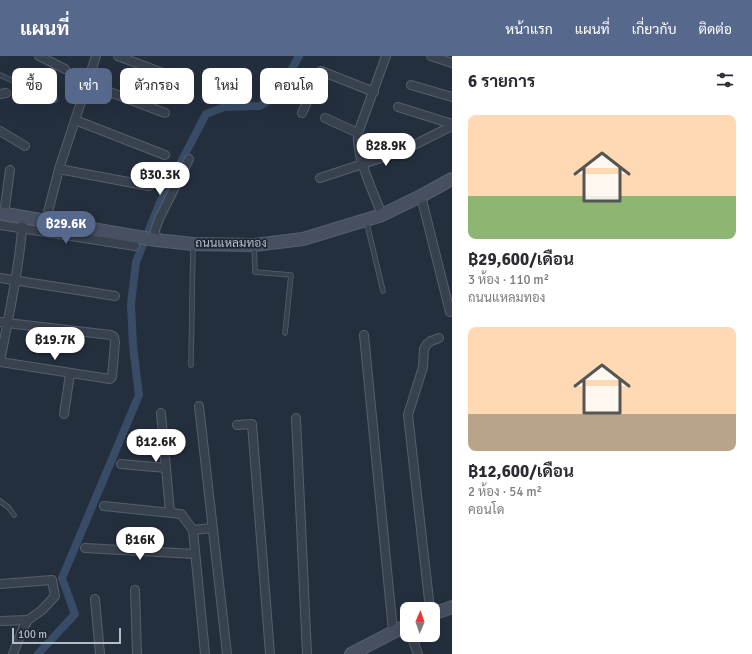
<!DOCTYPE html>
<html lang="th">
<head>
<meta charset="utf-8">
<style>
	:root { --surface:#fff; --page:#f7f7f7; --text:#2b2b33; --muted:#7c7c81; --accent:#56698c }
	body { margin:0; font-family:Signika,Sarabun,sans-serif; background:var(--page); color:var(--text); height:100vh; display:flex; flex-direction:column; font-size:15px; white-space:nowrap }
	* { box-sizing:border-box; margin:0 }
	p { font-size:13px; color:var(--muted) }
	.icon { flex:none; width:22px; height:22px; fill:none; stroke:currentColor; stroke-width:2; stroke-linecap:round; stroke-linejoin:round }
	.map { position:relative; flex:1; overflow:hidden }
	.drawer { display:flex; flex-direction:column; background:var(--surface); width:300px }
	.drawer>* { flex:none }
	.hud { position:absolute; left:12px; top:12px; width:380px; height:36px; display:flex; gap:8px }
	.needle { width:26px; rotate:2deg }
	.buttons { position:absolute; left:400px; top:546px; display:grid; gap:8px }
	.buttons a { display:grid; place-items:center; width:40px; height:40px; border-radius:8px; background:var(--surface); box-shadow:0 4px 16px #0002; font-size:20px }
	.scale { position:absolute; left:12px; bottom:10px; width:109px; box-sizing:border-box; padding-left:4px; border:2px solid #b4bcc9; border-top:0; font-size:11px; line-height:14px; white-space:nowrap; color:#b4bcc9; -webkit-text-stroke:3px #1d2633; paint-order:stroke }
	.price { position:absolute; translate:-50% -34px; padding:0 9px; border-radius:14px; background:#fff; color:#222; font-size:13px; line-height:26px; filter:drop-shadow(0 1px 2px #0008) }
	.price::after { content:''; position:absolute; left:50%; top:24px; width:12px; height:9px; margin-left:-6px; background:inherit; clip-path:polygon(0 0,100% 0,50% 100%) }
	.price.selected { background:var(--accent); color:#fff }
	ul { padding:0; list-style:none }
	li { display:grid; align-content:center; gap:8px; height:212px; padding:0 16px }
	li span { display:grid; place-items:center; height:124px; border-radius:8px; color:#555 }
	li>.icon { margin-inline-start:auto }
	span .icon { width:72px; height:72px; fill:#fffc; stroke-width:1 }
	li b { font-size:17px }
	h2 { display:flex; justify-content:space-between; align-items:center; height:48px; padding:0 16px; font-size:17px }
	.chip { padding:0 14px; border-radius:8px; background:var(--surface); box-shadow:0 4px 16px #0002; font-size:14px; line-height:36px }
	.chip.selected { background:var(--accent); color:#fff }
	header { display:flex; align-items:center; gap:24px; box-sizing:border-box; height:56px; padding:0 20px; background:var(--accent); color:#fff }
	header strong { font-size:19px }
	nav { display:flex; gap:22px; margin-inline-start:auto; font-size:14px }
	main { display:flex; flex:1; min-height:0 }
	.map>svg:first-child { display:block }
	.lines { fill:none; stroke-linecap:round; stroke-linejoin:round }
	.canal { stroke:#394c67; stroke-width:8 }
	.lane-casing { stroke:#565f6c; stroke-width:5.5 }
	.street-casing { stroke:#565f6c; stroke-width:10 }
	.secondary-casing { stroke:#565f6c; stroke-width:14 }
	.lane { stroke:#38414e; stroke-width:4 }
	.street { stroke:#38414e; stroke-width:8 }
	.secondary { stroke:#465061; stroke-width:12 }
	.labels { text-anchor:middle; stroke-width:3.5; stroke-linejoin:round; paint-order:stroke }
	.street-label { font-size:12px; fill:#b4bcc9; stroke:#1d2633 }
</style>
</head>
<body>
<header>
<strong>แผนที่</strong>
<nav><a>หน้าแรก</a><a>แผนที่</a><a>เกี่ยวกับ</a><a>ติดต่อ</a></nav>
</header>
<main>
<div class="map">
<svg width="452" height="598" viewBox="0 0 452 598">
	<rect width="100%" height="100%" fill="#242f3e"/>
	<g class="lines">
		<!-- canal -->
		<polyline class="canal" points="38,598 75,558 62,522 139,339 133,290 131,248 136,206 161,144 206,58 224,51 260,50 278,38 299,0"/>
		<!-- lane casing -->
		<g class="lane-casing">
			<g id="lane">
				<polyline points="0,19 55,44"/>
				<polyline points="366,164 383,235"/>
				<polyline points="254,189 255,216 291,219 285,277"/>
				<polyline points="191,309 193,188"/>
				<polyline points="0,445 9,452 14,459"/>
			</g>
		</g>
		<!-- street casing -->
		<g class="street-casing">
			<g id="street">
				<polyline points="39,0 65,13"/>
				<polyline points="118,0 184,25"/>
				<polyline points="431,0 452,7"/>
				<polyline points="86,27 165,57"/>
				<polyline points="411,29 452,41"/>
				<polyline points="0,38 6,37"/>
				<polyline points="398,51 452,68"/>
				<polyline points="302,57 321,15 374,36"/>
				<polyline points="325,62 358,77"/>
				<polyline points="75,64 165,99"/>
				<polyline points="0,75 25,90"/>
				<polyline points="59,113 149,130"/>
				<polyline points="320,122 402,95 452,70"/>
				<polyline points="421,140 450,256"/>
				<polyline points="4,158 10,114"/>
				<path d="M382,159C373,135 356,102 358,77L386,0"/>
				<polyline points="46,164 59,113 96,0"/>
				<polyline points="0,169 135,190"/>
				<polyline points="156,184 155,174 159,163 189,103"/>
				<polyline points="0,222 115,240"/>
				<path d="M0,266L7,267L111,279L114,281L115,286L112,321L110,323L0,306C9,258 20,209 23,161"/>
				<polyline points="364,279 393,575"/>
				<polyline points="199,350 227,598"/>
				<polyline points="161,357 170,456"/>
				<polyline points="64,358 70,318"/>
				<polyline points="296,362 307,598"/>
				<polyline points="237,369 252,368 270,598"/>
				<polyline points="121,408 166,412"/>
				<polyline points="104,450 181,458 193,474 205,598"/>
				<polyline points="193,474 212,472"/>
				<polyline points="85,492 195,498"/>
				<polyline points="0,528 52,524 55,540 42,554 28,564 23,572 13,598"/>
				<polyline points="135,534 137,598"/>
				<polyline points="95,543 100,598"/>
				<polyline points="430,553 408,359 423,311 424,293 427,288 431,285 439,282"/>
				<polyline points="0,565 28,564"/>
				<polyline points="411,579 418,598"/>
			</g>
		</g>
		<!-- secondary casing -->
		<g class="secondary-casing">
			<g id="secondary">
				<polyline points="0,157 156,184 193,188 254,189 303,183 382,159 421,140 452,123"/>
				<polyline points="433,558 452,551"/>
				<polyline points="351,598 407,569"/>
			</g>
		</g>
		<!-- lane -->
		<use href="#lane" class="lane"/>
		<!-- street -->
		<use href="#street" class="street"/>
		<!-- secondary -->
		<use href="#secondary" class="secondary"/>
	</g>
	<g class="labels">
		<!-- street labels -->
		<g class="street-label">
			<text x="231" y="191">ถนนแหลมทอง</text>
		</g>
	</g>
</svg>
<div class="buttons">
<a><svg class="needle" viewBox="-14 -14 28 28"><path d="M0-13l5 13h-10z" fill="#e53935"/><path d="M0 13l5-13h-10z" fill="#7c7c81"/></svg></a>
</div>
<div class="scale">100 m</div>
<b class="price" style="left:386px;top:111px">฿28.9K</b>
<b class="price" style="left:160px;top:140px">฿30.3K</b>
<b class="price selected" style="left:66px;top:189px">฿29.6K</b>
<b class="price" style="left:55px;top:305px">฿19.7K</b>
<b class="price" style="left:156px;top:407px">฿12.6K</b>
<b class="price" style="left:140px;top:505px">฿16K</b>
<div class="hud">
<a class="chip">ซื้อ</a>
<a class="chip selected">เช่า</a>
<a class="chip">ตัวกรอง</a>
<a class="chip">ใหม่</a>
<a class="chip">คอนโด</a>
</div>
</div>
<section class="drawer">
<h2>6 รายการ<svg class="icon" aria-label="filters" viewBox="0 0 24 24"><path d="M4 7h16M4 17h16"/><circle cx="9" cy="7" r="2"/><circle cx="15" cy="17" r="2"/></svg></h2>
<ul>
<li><span style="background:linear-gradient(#ffd9b3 65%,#8fb573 0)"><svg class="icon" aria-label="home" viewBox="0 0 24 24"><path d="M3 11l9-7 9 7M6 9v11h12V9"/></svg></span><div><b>฿29,600/เดือน</b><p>3 ห้อง · 110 m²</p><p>ถนนแหลมทอง</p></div></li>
<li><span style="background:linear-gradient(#ffd9b3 70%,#b9a48a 0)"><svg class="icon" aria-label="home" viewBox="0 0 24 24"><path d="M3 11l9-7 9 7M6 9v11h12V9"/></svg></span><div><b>฿12,600/เดือน</b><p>2 ห้อง · 54 m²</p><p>คอนโด</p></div></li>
</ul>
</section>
</main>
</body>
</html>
